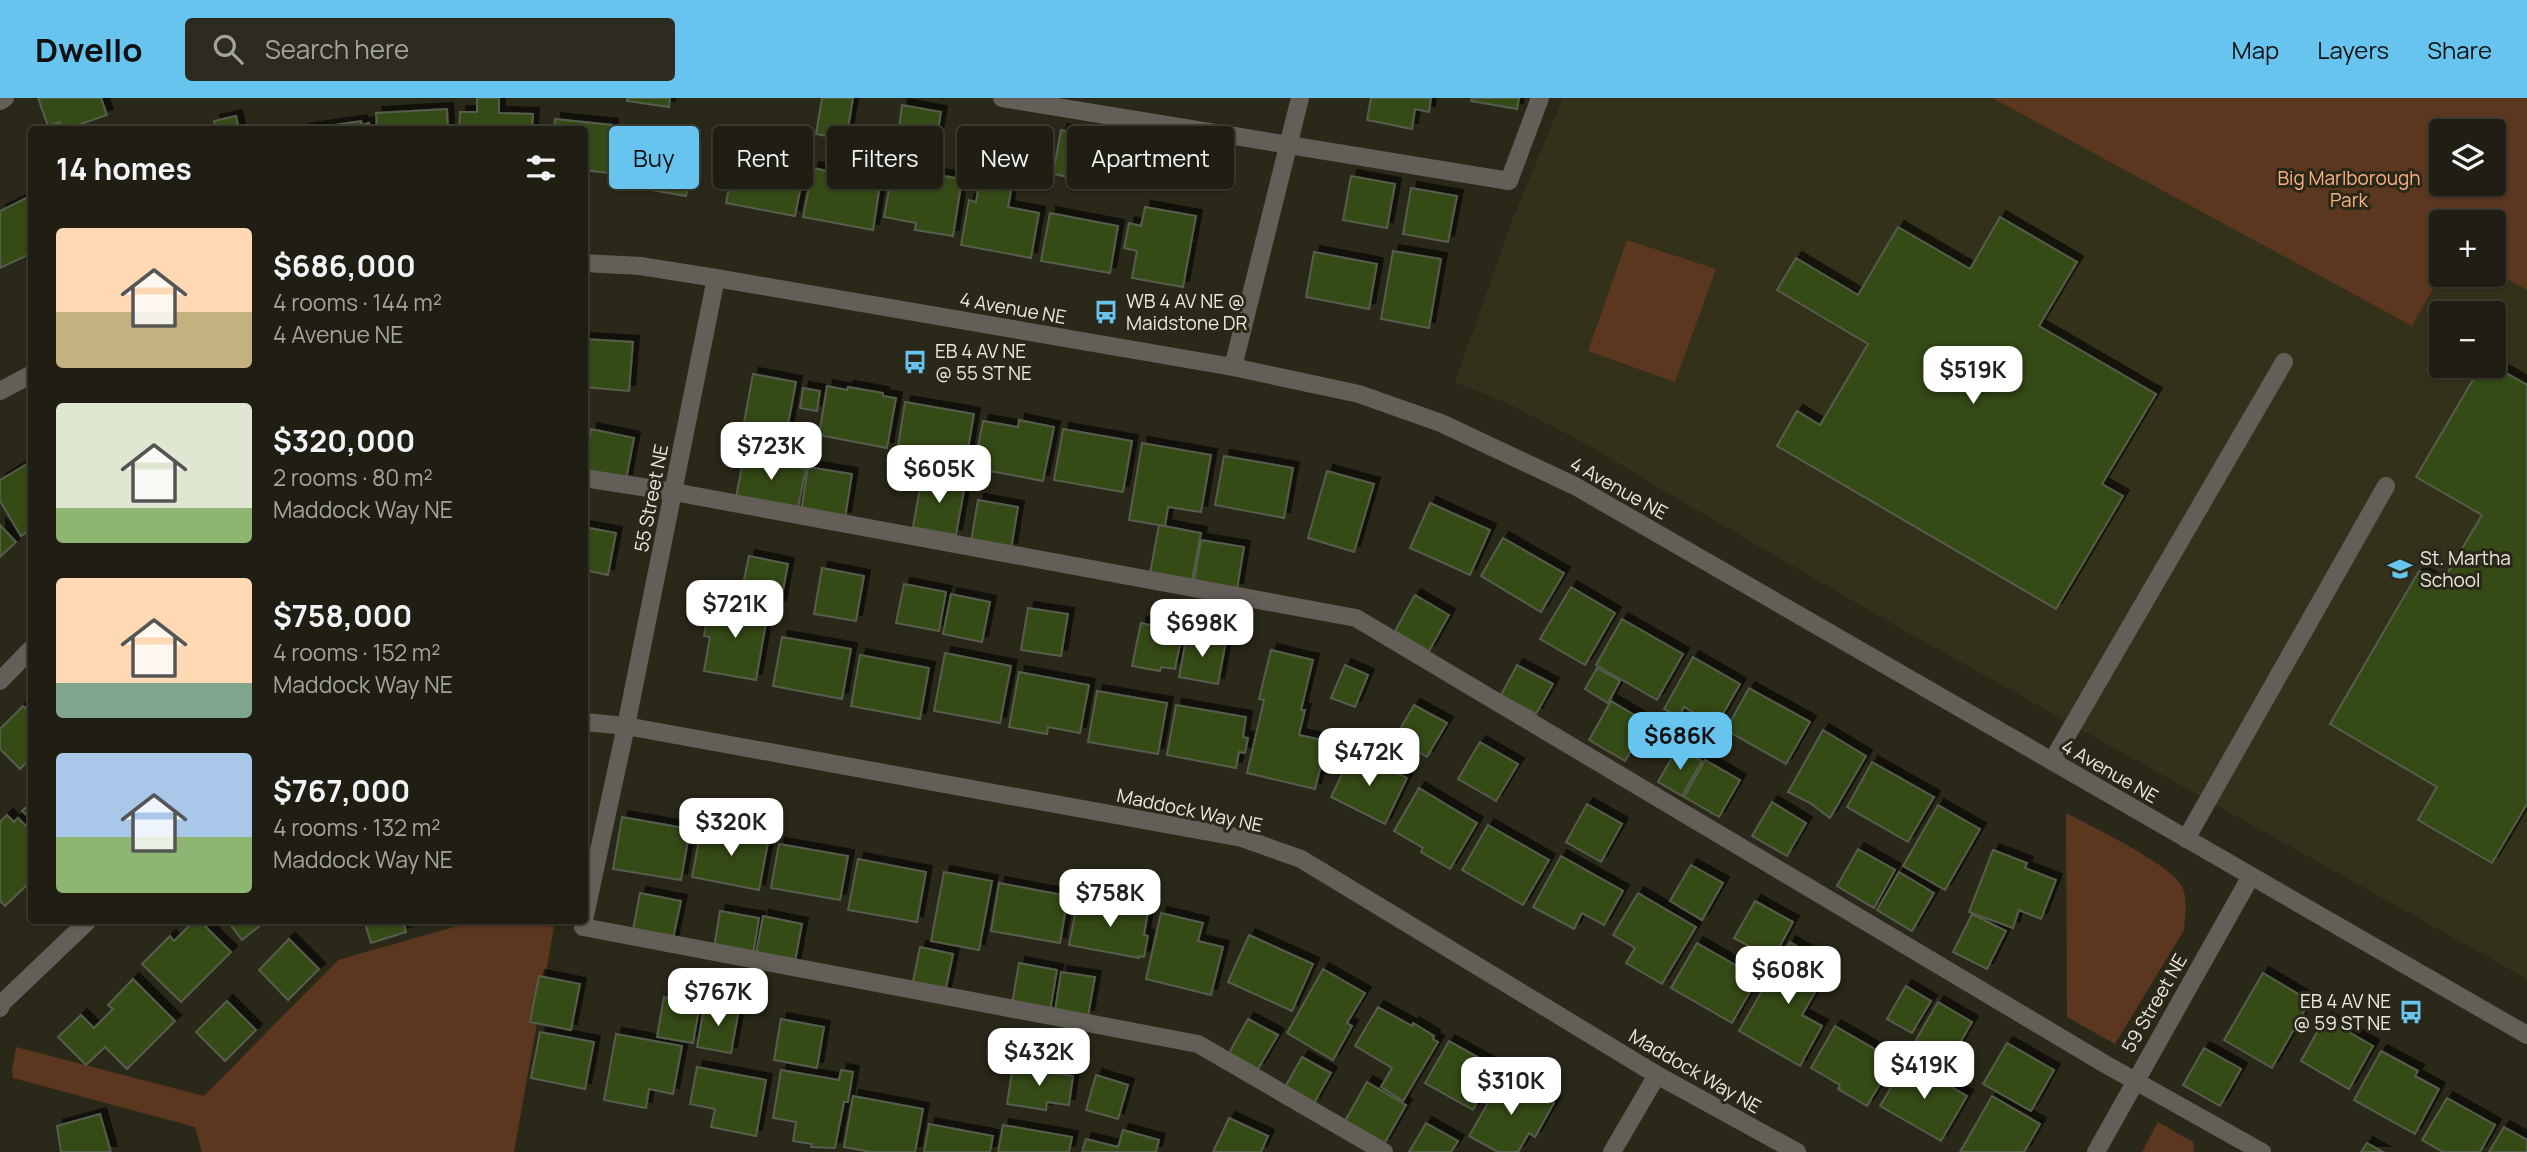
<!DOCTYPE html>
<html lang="en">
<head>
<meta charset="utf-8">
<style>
	:root { --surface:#201e12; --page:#2d2b20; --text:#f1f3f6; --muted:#a2a29f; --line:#3d3c32; --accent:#66c4ef }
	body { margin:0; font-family:Manrope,sans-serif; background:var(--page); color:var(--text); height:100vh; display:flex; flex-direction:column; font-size:26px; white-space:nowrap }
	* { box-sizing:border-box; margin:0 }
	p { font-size:23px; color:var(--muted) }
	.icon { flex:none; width:38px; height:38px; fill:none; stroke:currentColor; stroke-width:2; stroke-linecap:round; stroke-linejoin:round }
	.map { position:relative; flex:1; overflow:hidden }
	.details { position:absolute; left:28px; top:28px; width:560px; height:798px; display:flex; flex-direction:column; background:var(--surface); border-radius:7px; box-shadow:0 2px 5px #0004,0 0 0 2px var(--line) }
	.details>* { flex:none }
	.banner { position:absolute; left:609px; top:28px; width:665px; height:63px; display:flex; gap:14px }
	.tools { position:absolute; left:2429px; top:21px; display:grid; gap:14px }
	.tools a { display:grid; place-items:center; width:77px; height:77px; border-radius:7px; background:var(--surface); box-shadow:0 2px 5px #0004,0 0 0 2px var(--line); font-size:35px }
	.price { position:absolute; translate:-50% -60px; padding:0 16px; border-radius:14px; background:#fff; color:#222; font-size:23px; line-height:46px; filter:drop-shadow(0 2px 4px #0008) }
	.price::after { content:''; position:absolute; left:50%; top:42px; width:21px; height:16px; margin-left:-10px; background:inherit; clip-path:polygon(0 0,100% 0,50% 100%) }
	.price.current { background:var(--accent); color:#111 }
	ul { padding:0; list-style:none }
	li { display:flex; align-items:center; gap:21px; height:175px; padding:0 28px }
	li span { display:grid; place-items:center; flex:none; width:196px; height:140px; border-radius:7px; color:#555 }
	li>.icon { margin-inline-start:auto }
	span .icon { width:84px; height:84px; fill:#fffc; stroke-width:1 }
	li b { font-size:30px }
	h2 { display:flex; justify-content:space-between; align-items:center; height:84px; padding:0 28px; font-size:30px }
	.tag { padding:0 24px; border-radius:7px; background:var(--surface); box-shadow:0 2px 5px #0004,0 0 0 2px var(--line); font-size:24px; line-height:63px }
	.tag.current { background:var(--accent); color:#111 }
	header { display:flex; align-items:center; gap:42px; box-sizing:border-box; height:98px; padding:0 35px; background:var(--accent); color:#111 }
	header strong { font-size:33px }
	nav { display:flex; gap:38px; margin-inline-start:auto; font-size:24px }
	.search { width:490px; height:63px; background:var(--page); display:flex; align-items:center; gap:18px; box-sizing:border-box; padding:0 24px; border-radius:7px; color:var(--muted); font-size:26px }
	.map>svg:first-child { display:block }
	.built { fill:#33311a; fill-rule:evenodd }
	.green { fill:#5b3720; fill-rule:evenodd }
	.building { fill:#364b15; stroke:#565d4d; stroke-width:2; filter:url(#shadow) }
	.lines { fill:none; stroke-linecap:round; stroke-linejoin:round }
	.lane { stroke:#635f58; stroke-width:18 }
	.street { stroke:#635f58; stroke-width:18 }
	.labels { text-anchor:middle; stroke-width:6; stroke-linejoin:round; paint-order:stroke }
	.park-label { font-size:19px; fill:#fbb083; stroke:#2a2818 }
	.poi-label { font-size:19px; fill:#e9e8de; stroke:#2a2818; text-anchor:start }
	.street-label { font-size:19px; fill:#e9e8de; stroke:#2a2818 }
</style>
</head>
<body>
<header>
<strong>Dwello</strong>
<div class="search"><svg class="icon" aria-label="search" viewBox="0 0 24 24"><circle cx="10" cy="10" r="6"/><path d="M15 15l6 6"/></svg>Search here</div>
<nav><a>Map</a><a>Layers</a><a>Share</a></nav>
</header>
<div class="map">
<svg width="2527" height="1054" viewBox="0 0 2527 1054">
	<defs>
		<filter id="shadow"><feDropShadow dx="6" dy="-6" stdDeviation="0" flood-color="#0009"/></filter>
	</defs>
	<rect width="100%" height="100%" fill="#2a2818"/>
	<!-- built -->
	<path class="built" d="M1563,0H1992L2412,228L2441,177H2494V174L2527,192V881L1891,525L1659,390L1594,350L1507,305L1455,284L1513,120ZM2441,215H2494V268H2441Z"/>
	<!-- green -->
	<g class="green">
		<path d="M1992,0H2527V192L2494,174V124H2441V177L2412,228ZM2494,33V86H2441V33Z"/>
		<polygon points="1627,142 1716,171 1675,284 1588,253"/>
		<path d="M2066,715C2091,728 2170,766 2182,788C2188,801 2185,819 2184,832L2115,946L2067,919Z"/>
		<polygon points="475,823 521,823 554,829 514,1054 202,1054 195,1029 13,980 12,972 16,949 204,998 338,862"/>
		<polygon points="2158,1024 2193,1044 2194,1054 2142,1054"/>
	</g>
	<!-- building -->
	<g class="building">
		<polygon points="38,0 101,0 107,17 64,32 60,24 48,28"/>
		<polygon points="477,0 499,0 499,15 533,16 532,32 459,32 460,14 477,14"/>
		<polygon points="627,0 670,0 669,9 627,3"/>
		<polygon points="822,0 853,0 846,42 816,36"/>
		<polygon points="1371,0 1431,0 1429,14 1415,11 1412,31 1367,22"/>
		<polygon points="1472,0 1519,0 1517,11 1471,3"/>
		<polygon points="902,7 941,14 934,55 921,53 919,65 895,61"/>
		<polygon points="447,11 448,32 377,32 376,15"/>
		<polygon points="236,18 239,32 216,32 214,23"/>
		<polygon points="555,21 612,27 608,75 584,72 584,32 554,32"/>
		<polygon points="361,23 362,27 369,25 370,32 301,32"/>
		<polygon points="1061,32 1103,39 1096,84 1053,76"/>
		<polygon points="639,34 695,44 686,98 629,88"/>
		<polygon points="1138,41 1177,49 1170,87 1131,80"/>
		<polygon points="736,55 805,67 795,118 726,105"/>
		<polygon points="859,63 883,67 873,132 803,119 813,70 856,79"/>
		<polygon points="893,69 962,81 953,138 915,132 916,125 884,119"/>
		<polygon points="1351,78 1395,86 1387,130 1343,122"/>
		<polygon points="979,87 1011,93 1008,109 1039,115 1031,160 961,147 969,102 976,104"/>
		<polygon points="1411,90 1457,98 1448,144 1403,136"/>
		<polygon points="32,97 32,155 0,170 0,113"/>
		<polygon points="1145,109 1196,118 1183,189 1132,180 1137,153 1124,150 1129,125 1141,128"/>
		<polygon points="1050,115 1118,128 1110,175 1041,163"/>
		<polygon points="2000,119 2077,164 2039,228 2156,296 2102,386 2123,398 2056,511 1777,348 1797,313 1820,327 1868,246 1777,192 1796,160 1858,197 1898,129 1970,171"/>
		<polygon points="1393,153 1441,161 1429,230 1381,221"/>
		<polygon points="1314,154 1377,166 1369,211 1306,199"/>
		<polygon points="584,241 633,244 629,293 584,289"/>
		<polygon points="2481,268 2494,268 2527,287 2527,706 2492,765 2418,722 2437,689 2330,626 2419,473 2441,486 2482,417 2416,379"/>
		<polygon points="753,276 796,284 784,348 741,341"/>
		<polygon points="827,288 847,292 848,289 883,295 883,298 896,300 887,350 819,337"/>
		<polygon points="803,290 820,293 817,313 800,310"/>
		<polygon points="905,304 974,316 965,368 897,355"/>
		<polygon points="1019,322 1054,329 1043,383 974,370 983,323 1018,329"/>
		<polygon points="591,331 634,340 626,382 584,374"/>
		<polygon points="1063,331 1132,343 1123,394 1054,382"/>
		<polygon points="1142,345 1211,357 1201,414 1168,409 1165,428 1129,422"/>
		<polygon points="1224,358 1293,370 1284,420 1215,407"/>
		<polygon points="744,359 806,371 798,409 736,399"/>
		<polygon points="32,363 32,431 21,438 0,403 0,382"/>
		<polygon points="808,369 852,376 845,420 801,414"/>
		<polygon points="1327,373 1374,386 1354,454 1308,440"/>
		<polygon points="935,374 955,377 953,390 964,392 956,437 913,429 921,384 933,386"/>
		<polygon points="978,402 1018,409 1011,451 971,444"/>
		<polygon points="1430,405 1490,432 1470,477 1410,450"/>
		<polygon points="0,427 16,444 0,459"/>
		<polygon points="1159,427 1201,435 1192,483 1150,476"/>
		<polygon points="584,429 616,435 608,477 584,472"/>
		<polygon points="1503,440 1564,475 1541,514 1481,478"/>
		<polygon points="1201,442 1244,449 1237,491 1194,484"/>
		<polygon points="749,458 788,466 780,508 740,501"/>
		<polygon points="822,470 864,478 856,523 814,516"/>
		<polygon points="904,486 946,494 939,533 896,525"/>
		<polygon points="1571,489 1615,515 1585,567 1540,541"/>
		<polygon points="951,496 990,504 982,544 943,536"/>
		<polygon points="1415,497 1449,517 1429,553 1395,533"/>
		<polygon points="711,502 768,513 756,582 704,573 710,539 704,538"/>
		<polygon points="1028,510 1068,516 1061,558 1021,552"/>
		<polygon points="1622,521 1683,556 1657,602 1596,567"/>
		<polygon points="1141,525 1169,531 1168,534 1182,536 1175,571 1161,569 1160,573 1132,568"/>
		<polygon points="1187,536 1226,543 1218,586 1179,579"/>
		<polygon points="782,539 851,551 842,601 773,588"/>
		<polygon points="1271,552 1313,562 1301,612 1305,612 1299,637 1327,643 1315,691 1247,675 1264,602 1259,601"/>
		<polygon points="945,555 1011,568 1000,625 934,613"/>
		<polygon points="860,557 929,570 920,621 851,608"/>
		<polygon points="1693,559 1740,586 1716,628 1684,609 1679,619 1664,611"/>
		<polygon points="1345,567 1368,577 1355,609 1331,600"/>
		<polygon points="1517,567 1553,586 1536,616 1501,597"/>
		<polygon points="1597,570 1620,583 1608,605 1585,591"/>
		<polygon points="1019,574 1089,587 1080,635 1048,629 1047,636 1009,629"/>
		<polygon points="1749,590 1810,624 1786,666 1726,632"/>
		<polygon points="1097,593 1167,605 1158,656 1088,644"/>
		<polygon points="1611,603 1648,625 1625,663 1589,642"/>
		<polygon points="1176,607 1246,619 1243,639 1248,640 1245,655 1239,654 1236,670 1167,657"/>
		<polygon points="1414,607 1447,625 1427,659 1395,640"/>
		<polygon points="23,608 32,616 32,659 20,671 0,651 0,631"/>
		<polygon points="1823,632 1866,658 1830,720 1810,705 1788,694"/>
		<polygon points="1480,644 1518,666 1496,703 1458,681"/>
		<polygon points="1678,649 1702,663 1682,698 1658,684"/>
		<polygon points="1353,653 1407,680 1385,726 1331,699"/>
		<polygon points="1705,662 1740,682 1719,719 1684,699"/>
		<polygon points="1872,664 1934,699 1908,744 1847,709"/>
		<polygon points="1419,690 1477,725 1450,771 1421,754 1423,750 1394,733"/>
		<polygon points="32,704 32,722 22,713"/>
		<polygon points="1772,704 1806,725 1787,758 1752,738"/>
		<polygon points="1587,706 1622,726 1601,764 1566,744"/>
		<polygon points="1938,707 1980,731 1945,792 1903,768"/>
		<polygon points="7,717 14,724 18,720 32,734 32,782 5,808 0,803 0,724"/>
		<polygon points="622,719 690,731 681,782 613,771"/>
		<polygon points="1488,727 1549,762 1523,807 1462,772"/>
		<polygon points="701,732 735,737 735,733 769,739 759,792 692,779"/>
		<polygon points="779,746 848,758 840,802 771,790"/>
		<polygon points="1858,751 1895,772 1874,810 1837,788"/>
		<polygon points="1993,752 2027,765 2025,770 2056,782 2041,821 2019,812 2013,830 1969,814"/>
		<polygon points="1561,758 1623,793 1604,827 1582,815 1574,831 1533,809"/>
		<polygon points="858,761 926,774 917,824 848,812"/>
		<polygon points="1691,767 1723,785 1702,822 1670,803"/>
		<polygon points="944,774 992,783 979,852 931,843"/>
		<polygon points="1899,774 1934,795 1912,833 1877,812"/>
		<polygon points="999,785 1068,798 1060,845 991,833"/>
		<polygon points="640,795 681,803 672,845 632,837"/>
		<polygon points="1638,795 1696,829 1662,886 1626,865 1635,850 1613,837"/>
		<polygon points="1755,803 1793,824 1773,861 1734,840"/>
		<polygon points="1095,804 1148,813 1144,837 1148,838 1144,859 1139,858 1139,860 1069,847 1077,806 1094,809"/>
		<polygon points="720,813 759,820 753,857 714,850"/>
		<polygon points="1161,815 1203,825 1198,843 1223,849 1211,897 1146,881"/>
		<polygon points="1972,816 2006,833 1987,871 1953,854"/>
		<polygon points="763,818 802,826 794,869 755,862"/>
		<polygon points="195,822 199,822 231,854 181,904 142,866 170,838 174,843"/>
		<polygon points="227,822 267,822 242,842"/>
		<polygon points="364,822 403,822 406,834 371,845"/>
		<polygon points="1249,837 1313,866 1292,913 1228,884"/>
		<polygon points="289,841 319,871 288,902 259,872"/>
		<polygon points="1790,844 1830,868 1802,917 1822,928 1800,968 1739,933"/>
		<polygon points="1697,845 1758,880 1732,925 1671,890"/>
		<polygon points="920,849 953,856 945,895 912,888"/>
		<polygon points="1019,865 1057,872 1050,913 1012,906"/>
		<polygon points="1323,871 1365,895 1347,925 1352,928 1333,962 1287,935"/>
		<polygon points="1061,874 1095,879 1088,918 1055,913"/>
		<polygon points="2263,875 2310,903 2272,970 2224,942"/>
		<polygon points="539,878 580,886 571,932 530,924"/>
		<polygon points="133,881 175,923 127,971 105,949 86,967 58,939 81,917 94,930 113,911 108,907"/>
		<polygon points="1906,888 1931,903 1912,935 1887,921"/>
		<polygon points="664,899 700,905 693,945 657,939"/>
		<polygon points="227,903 256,932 225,963 196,934"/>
		<polygon points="705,904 739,911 731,955 697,949"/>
		<polygon points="1938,904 1972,924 1950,962 1916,942"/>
		<polygon points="1378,909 1412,928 1413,925 1434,938 1433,941 1438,944 1403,1003 1381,989 1392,970 1355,948"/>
		<polygon points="2325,920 2373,948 2349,991 2301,963"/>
		<polygon points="781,921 824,929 817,970 774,962"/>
		<polygon points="1248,921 1278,937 1258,971 1229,955"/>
		<polygon points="1835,928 1894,962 1867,1008 1838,991 1840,987 1811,970"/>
		<polygon points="540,934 594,944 585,991 531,980"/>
		<polygon points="616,936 682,948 673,996 649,991 646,1010 604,1002"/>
		<polygon points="1449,943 1497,970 1473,1012 1425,985"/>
		<polygon points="2007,945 2054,972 2031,1013 1983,986"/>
		<polygon points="2204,950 2241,971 2220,1008 2183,987"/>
		<polygon points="2381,953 2418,973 2415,978 2439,991 2415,1036 2354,1002"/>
		<polygon points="1302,959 1331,975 1314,1005 1285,989"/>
		<polygon points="1907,963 1967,998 1941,1043 1880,1008"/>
		<polygon points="1013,968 1073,978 1069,1007 1047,1004 1046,1012 1007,1006"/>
		<polygon points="697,969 766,982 756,1038 711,1029 715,1011 690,1006"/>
		<polygon points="781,972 839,982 841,972 853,974 848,1004 844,1004 835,1050 811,1049 812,1046 793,1043 796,1024 773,1020"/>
		<polygon points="1096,977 1128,987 1118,1021 1086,1012"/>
		<polygon points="1504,977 1554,1005 1535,1039 1529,1035 1518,1054 1498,1054 1469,1038"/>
		<polygon points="1367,984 1406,1007 1384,1046 1345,1023"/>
		<polygon points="853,998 923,1011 915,1054 871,1054 844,1049"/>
		<polygon points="1992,998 2040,1026 2024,1054 1960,1054"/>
		<polygon points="2447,1000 2495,1027 2480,1054 2443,1054 2422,1042"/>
		<polygon points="100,1016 111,1054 61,1054 57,1028"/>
		<polygon points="1229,1020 1268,1038 1261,1054 1213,1054"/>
		<polygon points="1426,1025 1458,1043 1451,1054 1409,1054"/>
		<polygon points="929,1026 993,1038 990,1054 924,1054"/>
		<polygon points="1003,1027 1072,1039 1069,1054 998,1054"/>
		<polygon points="2504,1029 2527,1042 2527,1054 2489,1054"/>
		<polygon points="1123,1032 1159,1042 1156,1054 1082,1054 1086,1041 1118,1049"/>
		<polygon points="2367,1045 2383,1054 2361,1054"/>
	</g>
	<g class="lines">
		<!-- lane -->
		<g class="lane">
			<polyline points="1002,0 1509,83 1540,0"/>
			<polyline points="0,3 5,0"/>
			<polyline points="584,380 674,394 1356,520 2105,966 2262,1054"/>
			<polyline points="0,583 32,550"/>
			<polyline points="2052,663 2284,264"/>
			<polyline points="2186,741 2386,388"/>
			<polyline points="584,822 583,829 1198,946 1384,1054"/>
			<polyline points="584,822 626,628"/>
		</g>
		<!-- street -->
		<g class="street">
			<polyline points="584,165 640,168 716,180 1233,269 1359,296 1441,325 1575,388 2527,937"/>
			<polyline points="1233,269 1300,0"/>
			<polyline points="0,293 32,276"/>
			<polyline points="584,624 626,628 1242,740 1301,761 1657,977 1797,1054"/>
			<polyline points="626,628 716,180"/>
			<polyline points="0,910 2,905 89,822"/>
			<polyline points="1612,1054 1657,977"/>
			<polyline points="2096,1054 2251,778"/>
		</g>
	</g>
	<!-- icons -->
	<defs>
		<g id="bus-bare" transform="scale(1.89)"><path d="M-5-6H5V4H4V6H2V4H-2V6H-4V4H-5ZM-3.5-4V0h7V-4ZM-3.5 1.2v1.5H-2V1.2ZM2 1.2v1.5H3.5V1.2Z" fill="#66c4ef" stroke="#2a2818" stroke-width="2.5" paint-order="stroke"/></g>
		<g id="school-bare" transform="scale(1.89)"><path d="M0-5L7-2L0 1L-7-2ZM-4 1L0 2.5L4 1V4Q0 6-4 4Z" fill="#66c4ef" stroke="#2a2818" stroke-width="2.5" paint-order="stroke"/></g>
	</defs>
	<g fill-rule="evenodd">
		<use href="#bus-bare" x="1106" y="214"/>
		<use href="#bus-bare" x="915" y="264"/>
		<use href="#school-bare" x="2400" y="471"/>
		<use href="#bus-bare" x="2411" y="914"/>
	</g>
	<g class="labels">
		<!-- park labels -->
		<g class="park-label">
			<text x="2349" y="87">Big Marlborough<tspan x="2349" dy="22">Park</tspan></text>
		</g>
		<!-- poi labels -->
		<g class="poi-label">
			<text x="1126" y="210">WB 4 AV NE @<tspan x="1126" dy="22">Maidstone DR</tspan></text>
			<text x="935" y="260">EB 4 AV NE<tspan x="935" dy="22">@ 55 ST NE</tspan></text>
			<text x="2420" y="467">St. Martha<tspan x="2420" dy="22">School</tspan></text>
			<text x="2391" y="910" text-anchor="end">EB 4 AV NE<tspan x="2391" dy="22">@ 59 ST NE</tspan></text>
		</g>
		<!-- street labels -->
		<g class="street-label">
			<text transform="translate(1013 210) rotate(10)" y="7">4 Avenue NE</text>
			<text transform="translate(1619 390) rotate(29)" y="7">4 Avenue NE</text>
			<text transform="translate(651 400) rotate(-79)" y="7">55 Street NE</text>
			<text transform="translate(2110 673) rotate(30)" y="7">4 Avenue NE</text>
			<text transform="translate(1190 712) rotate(12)" y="7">Maddock Way NE</text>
			<text transform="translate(2154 905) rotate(-60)" y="7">59 Street NE</text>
			<text transform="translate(1695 973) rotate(30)" y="7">Maddock Way NE</text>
		</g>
	</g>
</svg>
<div class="tools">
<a><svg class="icon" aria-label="layers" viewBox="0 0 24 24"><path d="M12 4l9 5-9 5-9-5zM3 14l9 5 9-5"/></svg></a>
<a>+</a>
<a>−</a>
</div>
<b class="price" style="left:1973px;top:308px">$519K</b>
<b class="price" style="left:771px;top:384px">$723K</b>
<b class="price" style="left:939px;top:407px">$605K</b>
<b class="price" style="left:735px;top:542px">$721K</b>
<b class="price" style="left:1202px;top:561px">$698K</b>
<b class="price current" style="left:1680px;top:674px">$686K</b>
<b class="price" style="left:1369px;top:690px">$472K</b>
<b class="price" style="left:731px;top:760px">$320K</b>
<b class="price" style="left:1110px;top:831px">$758K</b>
<b class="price" style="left:1788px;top:908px">$608K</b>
<b class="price" style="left:718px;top:930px">$767K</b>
<b class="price" style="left:1039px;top:990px">$432K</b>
<b class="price" style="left:1924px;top:1003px">$419K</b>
<b class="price" style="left:1511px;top:1019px">$310K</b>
<div class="banner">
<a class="tag current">Buy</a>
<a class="tag">Rent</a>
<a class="tag">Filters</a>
<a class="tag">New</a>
<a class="tag">Apartment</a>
</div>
<section class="details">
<h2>14 homes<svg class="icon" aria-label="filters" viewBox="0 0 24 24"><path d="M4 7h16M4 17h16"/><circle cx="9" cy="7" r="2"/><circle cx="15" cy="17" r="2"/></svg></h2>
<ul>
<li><span style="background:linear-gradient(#ffd9b3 60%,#c2b280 0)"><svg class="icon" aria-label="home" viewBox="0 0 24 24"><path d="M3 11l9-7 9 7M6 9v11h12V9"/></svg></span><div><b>$686,000</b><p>4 rooms · 144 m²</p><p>4 Avenue NE</p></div></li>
<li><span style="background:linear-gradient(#dfe7d0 75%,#8fb573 0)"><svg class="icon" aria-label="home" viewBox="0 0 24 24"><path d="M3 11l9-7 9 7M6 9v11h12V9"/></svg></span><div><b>$320,000</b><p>2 rooms · 80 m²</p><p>Maddock Way NE</p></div></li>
<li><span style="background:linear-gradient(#ffd9b3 75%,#7fa58c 0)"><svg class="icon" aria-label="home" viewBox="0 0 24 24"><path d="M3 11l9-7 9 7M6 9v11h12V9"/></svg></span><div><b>$758,000</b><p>4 rooms · 152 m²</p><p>Maddock Way NE</p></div></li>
<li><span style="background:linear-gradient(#a9c7e8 60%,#8fb573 0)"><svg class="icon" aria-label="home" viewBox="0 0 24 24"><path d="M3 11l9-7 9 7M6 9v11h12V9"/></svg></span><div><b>$767,000</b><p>4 rooms · 132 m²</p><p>Maddock Way NE</p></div></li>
</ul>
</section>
</div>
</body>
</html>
